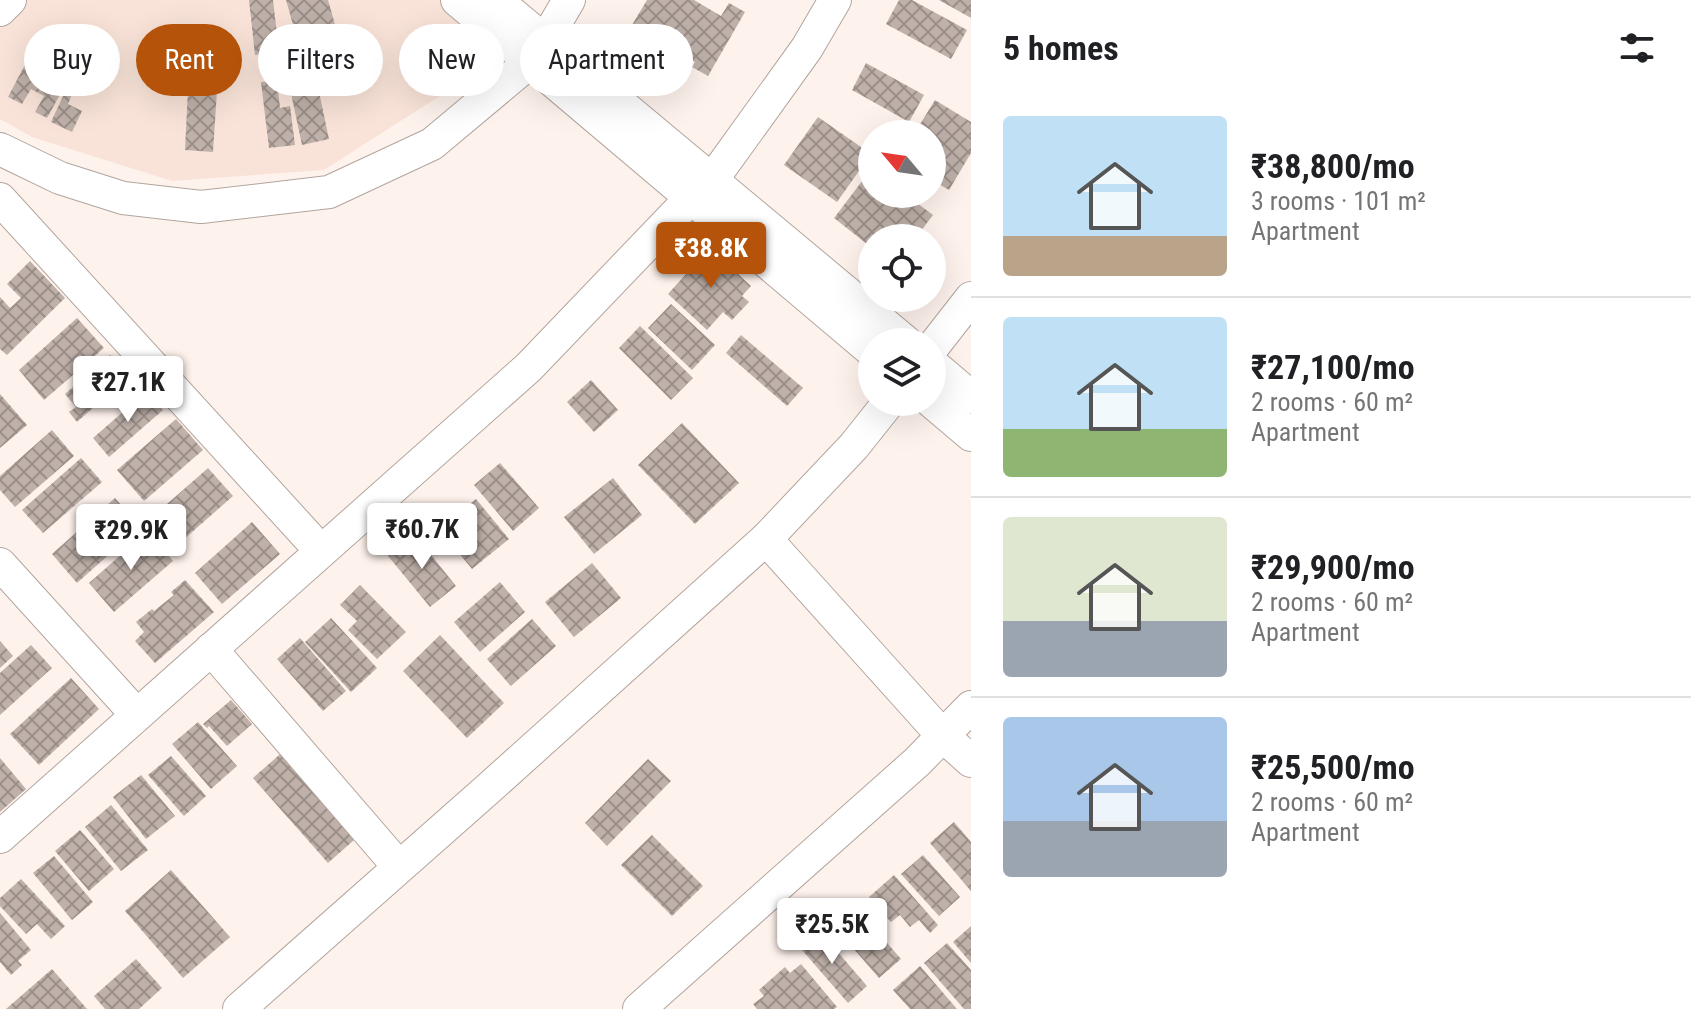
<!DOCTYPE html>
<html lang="en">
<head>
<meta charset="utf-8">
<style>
	:root { --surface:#fff; --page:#f6f6f6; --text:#202124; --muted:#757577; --line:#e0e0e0; --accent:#b45309 }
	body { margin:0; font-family:"Roboto Condensed",sans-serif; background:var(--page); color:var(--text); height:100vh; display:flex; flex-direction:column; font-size:30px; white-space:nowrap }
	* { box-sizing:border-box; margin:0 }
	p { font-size:26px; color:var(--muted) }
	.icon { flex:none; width:44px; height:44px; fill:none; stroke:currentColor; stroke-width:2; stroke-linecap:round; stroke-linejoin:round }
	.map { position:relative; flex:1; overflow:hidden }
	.panel { display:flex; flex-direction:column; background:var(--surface); width:720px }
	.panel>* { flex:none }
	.top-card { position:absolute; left:24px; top:24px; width:760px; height:72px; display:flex; gap:16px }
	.needle { width:52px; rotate:299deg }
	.controls { position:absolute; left:858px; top:120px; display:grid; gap:16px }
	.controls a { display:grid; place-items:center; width:88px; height:88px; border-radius:50%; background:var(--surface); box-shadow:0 8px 32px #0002; font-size:40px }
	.price { position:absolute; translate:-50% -68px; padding:0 18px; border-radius:8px; background:#fff; color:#222; font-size:26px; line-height:52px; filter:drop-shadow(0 2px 4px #0008) }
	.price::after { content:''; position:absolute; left:50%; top:48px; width:24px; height:18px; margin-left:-12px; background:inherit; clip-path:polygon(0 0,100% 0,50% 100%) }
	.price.current { background:var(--accent); color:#fff }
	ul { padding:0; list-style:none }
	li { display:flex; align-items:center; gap:24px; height:200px; padding:0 32px }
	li+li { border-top:2px solid var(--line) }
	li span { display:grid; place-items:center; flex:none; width:224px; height:160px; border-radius:8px; color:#555 }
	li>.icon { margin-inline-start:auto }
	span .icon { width:96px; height:96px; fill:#fffc; stroke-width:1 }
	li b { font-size:34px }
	h2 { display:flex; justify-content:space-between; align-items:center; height:96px; padding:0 32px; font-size:34px }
	.pill { padding:0 28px; border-radius:36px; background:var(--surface); box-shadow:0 8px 32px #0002; font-size:28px; line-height:72px }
	.pill.current { background:var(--accent); color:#fff }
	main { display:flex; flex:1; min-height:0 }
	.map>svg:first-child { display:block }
	.built { fill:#f9e3d8 }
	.building { fill:url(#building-cross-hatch) }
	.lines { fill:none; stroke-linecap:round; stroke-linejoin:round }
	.minor-casing { stroke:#b2a59e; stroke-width:34 }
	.minor { stroke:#fff; stroke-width:32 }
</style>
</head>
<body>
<main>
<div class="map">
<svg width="971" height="1009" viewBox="0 0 971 1009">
	<defs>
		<pattern id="building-cross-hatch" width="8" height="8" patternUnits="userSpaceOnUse" patternTransform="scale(2)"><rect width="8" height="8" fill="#bfb1aa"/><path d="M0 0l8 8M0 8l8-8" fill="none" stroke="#9b8f89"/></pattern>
	</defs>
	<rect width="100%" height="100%" fill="#fef2ec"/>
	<!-- built -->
	<polygon class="built" points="0,0 524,0 471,76 324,170 172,181 32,137 0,119"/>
	<!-- building -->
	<g class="building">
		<polygon points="249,0 273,0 279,52 255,55"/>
		<polygon points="286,0 328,0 336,28 297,39"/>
		<polygon points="647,0 694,0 721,16 729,3 745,12 708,76 692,67 695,62 632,25"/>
		<polygon points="899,0 912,0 967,30 951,59 886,24"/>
		<polygon points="939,0 971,0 971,18"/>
		<polygon points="45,31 76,48 63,73 32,56"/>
		<polygon points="85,49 102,57 90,84 84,81 77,96 72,94 68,104 82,111 72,132 51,122"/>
		<polygon points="28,59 68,80 47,118 35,112 44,96 31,89 22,104 8,97"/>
		<polygon points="866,63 924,95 909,122 852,90"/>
		<polygon points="315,73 329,139 302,145 288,79"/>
		<polygon points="277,81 280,108 290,106 295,145 269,148 261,82"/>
		<polygon points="188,89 217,91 213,152 185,150"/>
		<polygon points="935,100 971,122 971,153 949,190 932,180 932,134 914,134"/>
		<polygon points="818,117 871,154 837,202 784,165"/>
		<polygon points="872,168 872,194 905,194 933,215 920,232 928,238 872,238 872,248 834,218"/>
		<polygon points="710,248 751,286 742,296 749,302 732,320 723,312 707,330 668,294"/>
		<polygon points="30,261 65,298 7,355 0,349 0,297 10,308 21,298 7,284"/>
		<polygon points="671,304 715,345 692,370 648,328"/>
		<polygon points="77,318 104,348 44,400 19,370"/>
		<polygon points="640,326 693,378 671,400 619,348"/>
		<polygon points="741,335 803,388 787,406 726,353"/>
		<polygon points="110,355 129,376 77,422 69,412 76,407 65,394"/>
		<polygon points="591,380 618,410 594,432 567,402"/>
		<polygon points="147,391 163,410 109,457 93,438"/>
		<polygon points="0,394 27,425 0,448"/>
		<polygon points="176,419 203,450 144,501 117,470"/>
		<polygon points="682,423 739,483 695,524 638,465"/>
		<polygon points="52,430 74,456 15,507 0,490 0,476"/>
		<polygon points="81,458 102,482 43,533 22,510"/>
		<polygon points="500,463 539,508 513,531 474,485"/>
		<polygon points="208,468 233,496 174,548 150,519"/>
		<polygon points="613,478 642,515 594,554 564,517"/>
		<polygon points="115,498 140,527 77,583 52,554"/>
		<polygon points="476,499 509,539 472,569 435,524 444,517 448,522"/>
		<polygon points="252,522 280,554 222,604 195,573"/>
		<polygon points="148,531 173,561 114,612 89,583"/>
		<polygon points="414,534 456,586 430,607 388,556"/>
		<polygon points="592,563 621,598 574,637 545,602"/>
		<polygon points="185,580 214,612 155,663 135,641 144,632 136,622 152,609 154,611 174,595 171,592"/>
		<polygon points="500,582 525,612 480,652 454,622"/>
		<polygon points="360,585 406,632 377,659 348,630 357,621 340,605"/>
		<polygon points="331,618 377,668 351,692 305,642"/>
		<polygon points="532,619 556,646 511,686 487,659"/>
		<polygon points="440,635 504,703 467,738 403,671"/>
		<polygon points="300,638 346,691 323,711 277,659"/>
		<polygon points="0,641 13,656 0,668"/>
		<polygon points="31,645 52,668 0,715 0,673"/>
		<polygon points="71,678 99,709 39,765 10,734"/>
		<polygon points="231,700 252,724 227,746 209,726 207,728 203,724"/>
		<polygon points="198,722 237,766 211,789 172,744"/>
		<polygon points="287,748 362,833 328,863 253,778"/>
		<polygon points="171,756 206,796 184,816 148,775"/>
		<polygon points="0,758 26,789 0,812"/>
		<polygon points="648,759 671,781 607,846 585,823"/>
		<polygon points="141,775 175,816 146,839 113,797"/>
		<polygon points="111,805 148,850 121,871 85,827"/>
		<polygon points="954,822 971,842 971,891 930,843"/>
		<polygon points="80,830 114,869 89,891 55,851"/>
		<polygon points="652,835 703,886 672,916 621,865"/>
		<polygon points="923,855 960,897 939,916 901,874"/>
		<polygon points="54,856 93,902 72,920 33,873"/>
		<polygon points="171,870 230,937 183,978 125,911"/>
		<polygon points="894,875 938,925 930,933 919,920 910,927 900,915 891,922 869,897"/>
		<polygon points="21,879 65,926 51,939 37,924 26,934 0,906 0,898"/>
		<polygon points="856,907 901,959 879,978 834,926"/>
		<polygon points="0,913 31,950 18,961 22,965 11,975 0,962"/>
		<polygon points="971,926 971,963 953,942"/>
		<polygon points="808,930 819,942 824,936 867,986 848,1003 795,942"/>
		<polygon points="947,943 971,970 971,1009 964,1009 924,963"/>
		<polygon points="136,959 162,988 139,1009 105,1009 94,996"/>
		<polygon points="801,964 837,1007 834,1009 757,1009 753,1004 764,996 759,990 785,967 790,973"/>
		<polygon points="920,966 957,1009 910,1009 893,990"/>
		<polygon points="52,969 87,1009 6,1009"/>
	</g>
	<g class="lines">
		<!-- minor casing -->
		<g class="minor-casing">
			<g id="minor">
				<polyline points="457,0 872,351"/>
				<polyline points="496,0 906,342"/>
				<polyline points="0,10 10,0"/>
				<polyline points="545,41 569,0"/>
				<polyline points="0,149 60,178 123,198 201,207 329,192 432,144 530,62"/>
				<polyline points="712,180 807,48 835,0"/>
				<polyline points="0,199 321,551"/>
				<polyline points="932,348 971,298"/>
				<polyline points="932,364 971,397"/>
				<polyline points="932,402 971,435"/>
				<polyline points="766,539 943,736 971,761"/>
				<polyline points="0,564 137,715"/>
				<polyline points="211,649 399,867"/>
				<polyline points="0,837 529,367 691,198"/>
				<polyline points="239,1009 488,789 766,539 854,446 889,402"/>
				<polyline points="639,1009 917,762 971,707"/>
			</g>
		</g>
		<!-- minor -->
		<use href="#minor" class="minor"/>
	</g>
</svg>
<div class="controls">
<a><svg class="needle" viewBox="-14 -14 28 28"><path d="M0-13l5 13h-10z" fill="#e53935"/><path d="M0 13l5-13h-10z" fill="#757577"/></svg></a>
<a><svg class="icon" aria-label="locate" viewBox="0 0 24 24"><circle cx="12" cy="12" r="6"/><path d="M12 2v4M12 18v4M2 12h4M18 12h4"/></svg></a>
<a><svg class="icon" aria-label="layers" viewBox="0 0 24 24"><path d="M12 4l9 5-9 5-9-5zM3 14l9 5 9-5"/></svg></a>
</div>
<b class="price current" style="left:711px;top:290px">₹38.8K</b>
<b class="price" style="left:128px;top:424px">₹27.1K</b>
<b class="price" style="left:422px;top:571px">₹60.7K</b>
<b class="price" style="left:131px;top:572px">₹29.9K</b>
<b class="price" style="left:832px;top:966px">₹25.5K</b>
<div class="top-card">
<a class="pill">Buy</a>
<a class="pill current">Rent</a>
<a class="pill">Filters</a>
<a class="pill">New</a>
<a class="pill">Apartment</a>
</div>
</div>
<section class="panel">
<h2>5 homes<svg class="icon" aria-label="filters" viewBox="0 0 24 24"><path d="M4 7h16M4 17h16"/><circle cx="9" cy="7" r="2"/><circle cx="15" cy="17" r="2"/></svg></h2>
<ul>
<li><span style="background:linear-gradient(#bfe0f5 75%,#b9a48a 0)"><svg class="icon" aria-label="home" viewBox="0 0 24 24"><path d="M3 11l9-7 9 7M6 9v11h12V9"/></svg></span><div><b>₹38,800/mo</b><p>3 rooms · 101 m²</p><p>Apartment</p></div></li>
<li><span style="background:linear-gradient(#bfe0f5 70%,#8fb573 0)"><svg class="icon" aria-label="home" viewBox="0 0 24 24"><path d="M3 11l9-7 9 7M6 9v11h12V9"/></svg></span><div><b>₹27,100/mo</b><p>2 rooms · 60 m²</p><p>Apartment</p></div></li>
<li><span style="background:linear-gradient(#dfe7d0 65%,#9aa5b1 0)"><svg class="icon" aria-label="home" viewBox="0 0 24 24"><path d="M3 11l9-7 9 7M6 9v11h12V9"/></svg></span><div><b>₹29,900/mo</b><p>2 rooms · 60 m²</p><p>Apartment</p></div></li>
<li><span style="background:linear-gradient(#a9c7e8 65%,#9aa5b1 0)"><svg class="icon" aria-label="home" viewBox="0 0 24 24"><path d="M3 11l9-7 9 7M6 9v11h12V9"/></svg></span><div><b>₹25,500/mo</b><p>2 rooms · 60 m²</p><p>Apartment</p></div></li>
</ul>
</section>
</main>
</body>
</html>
